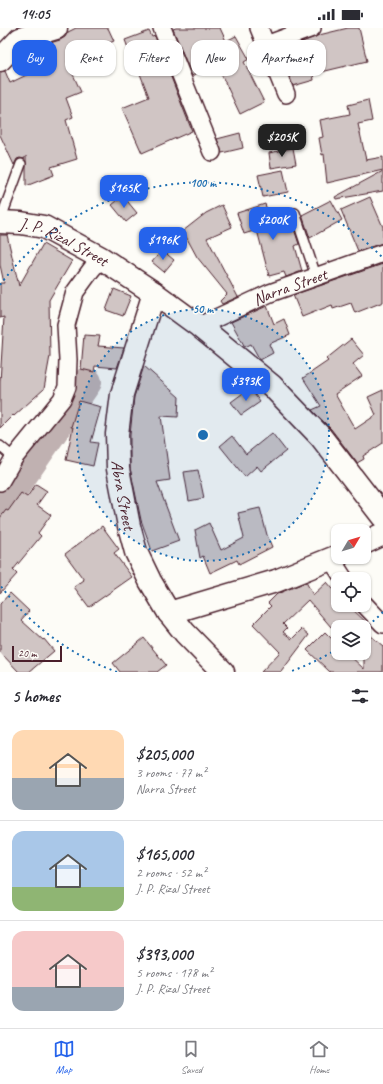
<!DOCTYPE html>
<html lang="en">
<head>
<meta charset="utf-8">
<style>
	:root { --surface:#fff; --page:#f7f7f7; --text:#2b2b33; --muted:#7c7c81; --line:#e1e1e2; --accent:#2563eb }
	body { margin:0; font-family:Caveat,sans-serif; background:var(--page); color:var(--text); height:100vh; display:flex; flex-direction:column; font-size:15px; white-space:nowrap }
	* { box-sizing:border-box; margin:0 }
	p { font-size:13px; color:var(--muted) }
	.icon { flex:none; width:22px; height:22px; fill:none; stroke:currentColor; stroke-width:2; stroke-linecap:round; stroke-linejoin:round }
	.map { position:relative; height:644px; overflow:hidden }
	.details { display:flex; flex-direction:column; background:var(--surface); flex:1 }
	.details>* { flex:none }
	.hud { position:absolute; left:12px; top:12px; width:359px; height:36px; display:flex; gap:8px }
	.needle { width:26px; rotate:52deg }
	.controls { position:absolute; left:331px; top:496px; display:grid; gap:8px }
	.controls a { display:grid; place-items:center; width:40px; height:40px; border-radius:8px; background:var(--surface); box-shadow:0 1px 3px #0004; font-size:20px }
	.scale { position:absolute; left:12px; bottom:10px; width:50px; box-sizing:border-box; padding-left:4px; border:2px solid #4a1f2b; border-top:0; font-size:11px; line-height:14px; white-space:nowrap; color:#4a1f2b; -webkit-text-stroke:3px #fdfcf7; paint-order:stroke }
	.price { position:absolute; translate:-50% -34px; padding:0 9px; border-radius:8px; background:var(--accent); color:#fff; font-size:13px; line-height:26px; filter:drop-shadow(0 1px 2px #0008) }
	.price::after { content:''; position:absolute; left:50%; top:24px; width:12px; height:9px; margin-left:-6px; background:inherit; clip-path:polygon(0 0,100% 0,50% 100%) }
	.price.on { background:#222; color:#fff }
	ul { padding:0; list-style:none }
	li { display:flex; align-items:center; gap:12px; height:100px; padding:0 12px }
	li+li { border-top:1px solid var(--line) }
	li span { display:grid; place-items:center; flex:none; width:112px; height:80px; border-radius:12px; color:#555 }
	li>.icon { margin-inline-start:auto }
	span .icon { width:48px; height:48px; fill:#fffc; stroke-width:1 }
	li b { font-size:17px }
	h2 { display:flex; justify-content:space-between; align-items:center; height:48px; padding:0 12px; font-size:17px }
	.chip { padding:0 14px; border-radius:12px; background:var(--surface); box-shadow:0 1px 3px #0004; font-size:14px; line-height:36px }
	.chip.on { background:var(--accent); color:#fff }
	.status { display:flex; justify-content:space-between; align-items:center; height:28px; padding:0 20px; background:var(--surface); direction:ltr }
	.status svg { height:11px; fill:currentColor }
	.menu { display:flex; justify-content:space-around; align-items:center; height:56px; border-top:1px solid var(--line); background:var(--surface); font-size:11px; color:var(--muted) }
	.menu a { display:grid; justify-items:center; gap:2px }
	.menu .on { color:var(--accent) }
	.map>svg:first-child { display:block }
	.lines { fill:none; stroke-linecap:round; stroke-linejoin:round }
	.river { stroke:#c0b1b1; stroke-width:30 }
	.building { fill:#d0c5c4; stroke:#4a1f2b }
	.lane-casing { stroke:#4a1f2b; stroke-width:12 }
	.street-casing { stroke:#4a1f2b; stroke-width:20 }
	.secondary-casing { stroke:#4a1f2b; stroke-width:25 }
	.lane { stroke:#fdfcf7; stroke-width:9 }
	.street { stroke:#fdfcf7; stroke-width:17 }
	.secondary { stroke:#fdfcf7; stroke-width:22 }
	.ring { fill:none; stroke:#1f6fb2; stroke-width:2; stroke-dasharray:2 4 }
	.labels { text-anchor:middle; stroke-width:3; stroke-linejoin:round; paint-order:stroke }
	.street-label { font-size:17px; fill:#4a1f2b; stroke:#fdfcf7 }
	.centre { fill:#1f6fb2; stroke:#fdfcf7; stroke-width:2 }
	.ring-label { font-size:12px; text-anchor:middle; font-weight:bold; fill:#1f6fb2; stroke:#fdfcf7; stroke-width:3; stroke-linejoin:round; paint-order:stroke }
</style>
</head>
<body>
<div class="status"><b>14:05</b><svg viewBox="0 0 49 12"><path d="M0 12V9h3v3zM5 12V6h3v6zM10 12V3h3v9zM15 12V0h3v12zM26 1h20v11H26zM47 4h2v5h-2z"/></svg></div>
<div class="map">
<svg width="383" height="644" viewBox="0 0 383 644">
	<rect width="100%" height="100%" fill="#fdfcf7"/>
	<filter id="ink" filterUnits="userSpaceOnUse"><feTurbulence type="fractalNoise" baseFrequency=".025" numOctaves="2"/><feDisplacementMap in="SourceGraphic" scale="8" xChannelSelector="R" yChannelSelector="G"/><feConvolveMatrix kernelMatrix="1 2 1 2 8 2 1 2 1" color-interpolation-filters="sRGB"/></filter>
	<g filter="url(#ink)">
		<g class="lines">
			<!-- river -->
			<polyline class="river" points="0,480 87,354"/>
		</g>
		<!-- building -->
		<g class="building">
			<polygon points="76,0 108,0 114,13 67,33 81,64 66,70 73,89 66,92 77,131 51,139 54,147 26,158 26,128 24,131 20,130 17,131 14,137 0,107 0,44 5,43 10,55 51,35 43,17 60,12 65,9 68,4"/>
			<polygon points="176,0 220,0 226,13 236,8 249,31 244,34 264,74 240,86 215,33 192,48 173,1"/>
			<polygon points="348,0 359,0 367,33 313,46 314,52 293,58 280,22 315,9 319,7"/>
			<polygon points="149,3 152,9 155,8 192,103 142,125 122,80 149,69 137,38 135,39 125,12"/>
			<polygon points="368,72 372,93 358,96 366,132 383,129 383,142 327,155 324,126 322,127 319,110 323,109 320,92 350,86 348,77"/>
			<polygon points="240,105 243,120 222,125 217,111"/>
			<polygon points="293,120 296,136 271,140 269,125"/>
			<polygon points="283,142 288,164 263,169 258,147"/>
			<polygon points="383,143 383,163 336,171 335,169"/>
			<polygon points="123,168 137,185 126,194 112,177"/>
			<polygon points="370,169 383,199 383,215 358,223 341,182"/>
			<polygon points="331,172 342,192 310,210 302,187"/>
			<polygon points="265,176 274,203 293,198 299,216 295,218 302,243 286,249 284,244 269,248 257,202 244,206 237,185"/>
			<polygon points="222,177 232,199 207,210 238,269 222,276 220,273 227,266 197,229 183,203 206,185"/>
			<polygon points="0,207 7,207 19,258 43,216 72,233 49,272 50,328 44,361 14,388 13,387 0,400 0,354 4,289 0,290 0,255 4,255 0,237"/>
			<polygon points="162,222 174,232 164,244 152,234"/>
			<polygon points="383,236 383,274 355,285 351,275 333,281 332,277 302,289 293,267"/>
			<polygon points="114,261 131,268 123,288 106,282"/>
			<polygon points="267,278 274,296 284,291 290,307 269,316 273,325 260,332 251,316 245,319 231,294"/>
			<polygon points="84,307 100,308 98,318 124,320 117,340 95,338 94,344 81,341"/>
			<polygon points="351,311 364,327 353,336 362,348 335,366 355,401 376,387 368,369 383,362 383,415 363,428 364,431 357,435 331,401 312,382 321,378 303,350 328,333 326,331"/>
			<polygon points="144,338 179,369 178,389 161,388 170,452 157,454 179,513 152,523 141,492 130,440 130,407 134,369"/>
			<polygon points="250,360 260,374 241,387 231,374"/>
			<polygon points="79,373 101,379 91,414 98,415 93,438 66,432 73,399 71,399"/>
			<polygon points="272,405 286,423 261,443 257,438 245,449 220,418 232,408 246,426"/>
			<polygon points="198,442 204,470 189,473 184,444"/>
			<polygon points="36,456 47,463 37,477 51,487 38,505 41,508 13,542 17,546 0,565 0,490 6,482 8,483 21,465 27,469"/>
			<polygon points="260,480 267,507 272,519 239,536 237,532 210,545 203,528 200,530 195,502 209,495 221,522 244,510 238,485"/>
			<polygon points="102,498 119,521 114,525 132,549 89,579 74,559 84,552 65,526"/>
			<polygon points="306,554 313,567 327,554 338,567 338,577 348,577 371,599 331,599 308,572 283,596 287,600 283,604 292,611 302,601 309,607 281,644 261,644 280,624 253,596 271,578 268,575 277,566"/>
			<polygon points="10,565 29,583 21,592 43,612 44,611 54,623 29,644 19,644 0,624 0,576"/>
			<polygon points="364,602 383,618 383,644 330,644 307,622 325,604 338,617 338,625 347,625 364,641"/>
			<polygon points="144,610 166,637 157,644 120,644 113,635"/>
		</g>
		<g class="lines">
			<!-- lane casing -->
			<g class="lane-casing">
				<g id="lane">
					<polyline points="295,185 316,248"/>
					<polyline points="0,193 21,136"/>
					<polyline points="0,418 14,430"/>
				</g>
			</g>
			<!-- street casing -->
			<g class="street-casing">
				<g id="street">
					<polyline points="162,0 212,124"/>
					<polyline points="259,0 286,66"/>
					<polyline points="266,17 312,0"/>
					<path id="s1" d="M199,298L270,265L383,225"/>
					<polyline points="0,454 14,430 62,371 67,359 68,332 66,297 75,264 91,242 101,230"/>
					<polyline points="331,531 344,551"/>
					<polyline points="364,576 383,596"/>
				</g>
			</g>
			<!-- secondary casing -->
			<g class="secondary-casing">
				<g id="secondary">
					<polyline points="0,32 20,11 56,0"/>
					<path id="s2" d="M0,194L21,195L44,199L101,230L154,265L199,298L272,358L321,409L383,489"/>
					<path id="s3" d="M154,265L122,366L117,406L118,441L129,498L136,524L150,553L169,585L185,605L223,644"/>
					<polyline points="364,515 383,506"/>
					<polyline points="169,585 276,553 338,528"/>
				</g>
			</g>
			<!-- lane -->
			<use href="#lane" class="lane"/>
			<!-- street -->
			<use href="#street" class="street"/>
			<!-- secondary -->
			<use href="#secondary" class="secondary"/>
		</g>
	</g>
	<!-- distance rings -->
	<circle cx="203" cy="407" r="126" fill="#1f6fb2" fill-opacity=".12"/>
	<g class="ring">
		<circle cx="203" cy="407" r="126"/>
		<path d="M383 584A252 252 0 0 1 365 600M337 621A252 252 0 0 1 289 644M117 644A252 252 0 0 1 0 557M0 257A252 252 0 0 1 383 230"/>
	</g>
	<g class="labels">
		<!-- street labels -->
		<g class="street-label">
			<text dy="6" stroke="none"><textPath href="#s2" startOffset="68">J. P. Rizal Street</textPath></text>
			<text dy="6" stroke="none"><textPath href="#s1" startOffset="99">Narra Street</textPath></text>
			<text dy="6" stroke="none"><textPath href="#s3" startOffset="208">Abra Street</textPath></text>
		</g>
	</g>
	<circle cx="203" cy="407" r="6" class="centre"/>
	<g class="ring-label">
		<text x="203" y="159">100 m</text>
		<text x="203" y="285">50 m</text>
	</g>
</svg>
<div class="controls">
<a><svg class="needle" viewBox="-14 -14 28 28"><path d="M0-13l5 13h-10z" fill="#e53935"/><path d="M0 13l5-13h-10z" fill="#7c7c81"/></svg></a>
<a><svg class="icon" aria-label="locate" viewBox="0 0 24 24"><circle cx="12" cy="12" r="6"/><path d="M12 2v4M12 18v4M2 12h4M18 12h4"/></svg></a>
<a><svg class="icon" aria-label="layers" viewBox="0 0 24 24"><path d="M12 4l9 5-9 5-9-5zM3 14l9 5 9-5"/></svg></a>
</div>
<div class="scale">20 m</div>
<b class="price on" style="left:282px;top:130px">$205K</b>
<b class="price" style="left:124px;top:181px">$165K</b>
<b class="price" style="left:273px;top:213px">$200K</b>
<b class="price" style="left:163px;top:233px">$196K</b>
<b class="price" style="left:246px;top:374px">$393K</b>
<div class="hud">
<a class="chip on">Buy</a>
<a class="chip">Rent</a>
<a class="chip">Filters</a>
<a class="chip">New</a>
<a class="chip">Apartment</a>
</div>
</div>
<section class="details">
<h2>5 homes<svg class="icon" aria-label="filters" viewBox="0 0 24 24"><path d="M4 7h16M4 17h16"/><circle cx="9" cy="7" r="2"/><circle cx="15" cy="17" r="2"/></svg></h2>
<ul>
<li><span style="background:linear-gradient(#ffd9b3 60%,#9aa5b1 0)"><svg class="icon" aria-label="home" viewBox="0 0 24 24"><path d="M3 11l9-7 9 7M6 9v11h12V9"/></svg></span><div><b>$205,000</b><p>3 rooms · 77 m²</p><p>Narra Street</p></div></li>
<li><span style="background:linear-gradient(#a9c7e8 70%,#8fb573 0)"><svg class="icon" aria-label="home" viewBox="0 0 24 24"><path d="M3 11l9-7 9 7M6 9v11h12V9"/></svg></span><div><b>$165,000</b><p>2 rooms · 52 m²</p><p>J. P. Rizal Street</p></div></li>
<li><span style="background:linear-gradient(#f6c9c9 70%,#9aa5b1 0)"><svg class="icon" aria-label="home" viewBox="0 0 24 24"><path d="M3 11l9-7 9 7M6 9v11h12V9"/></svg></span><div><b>$393,000</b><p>5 rooms · 178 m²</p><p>J. P. Rizal Street</p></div></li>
</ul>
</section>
<nav class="menu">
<a class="on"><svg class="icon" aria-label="map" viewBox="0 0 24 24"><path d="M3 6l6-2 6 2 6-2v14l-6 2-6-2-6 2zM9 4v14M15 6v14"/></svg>Map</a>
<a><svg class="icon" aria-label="saved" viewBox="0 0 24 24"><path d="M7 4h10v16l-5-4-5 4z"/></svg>Saved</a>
<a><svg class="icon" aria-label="home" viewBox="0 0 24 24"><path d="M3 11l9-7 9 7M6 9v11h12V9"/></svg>Home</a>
</nav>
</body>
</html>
